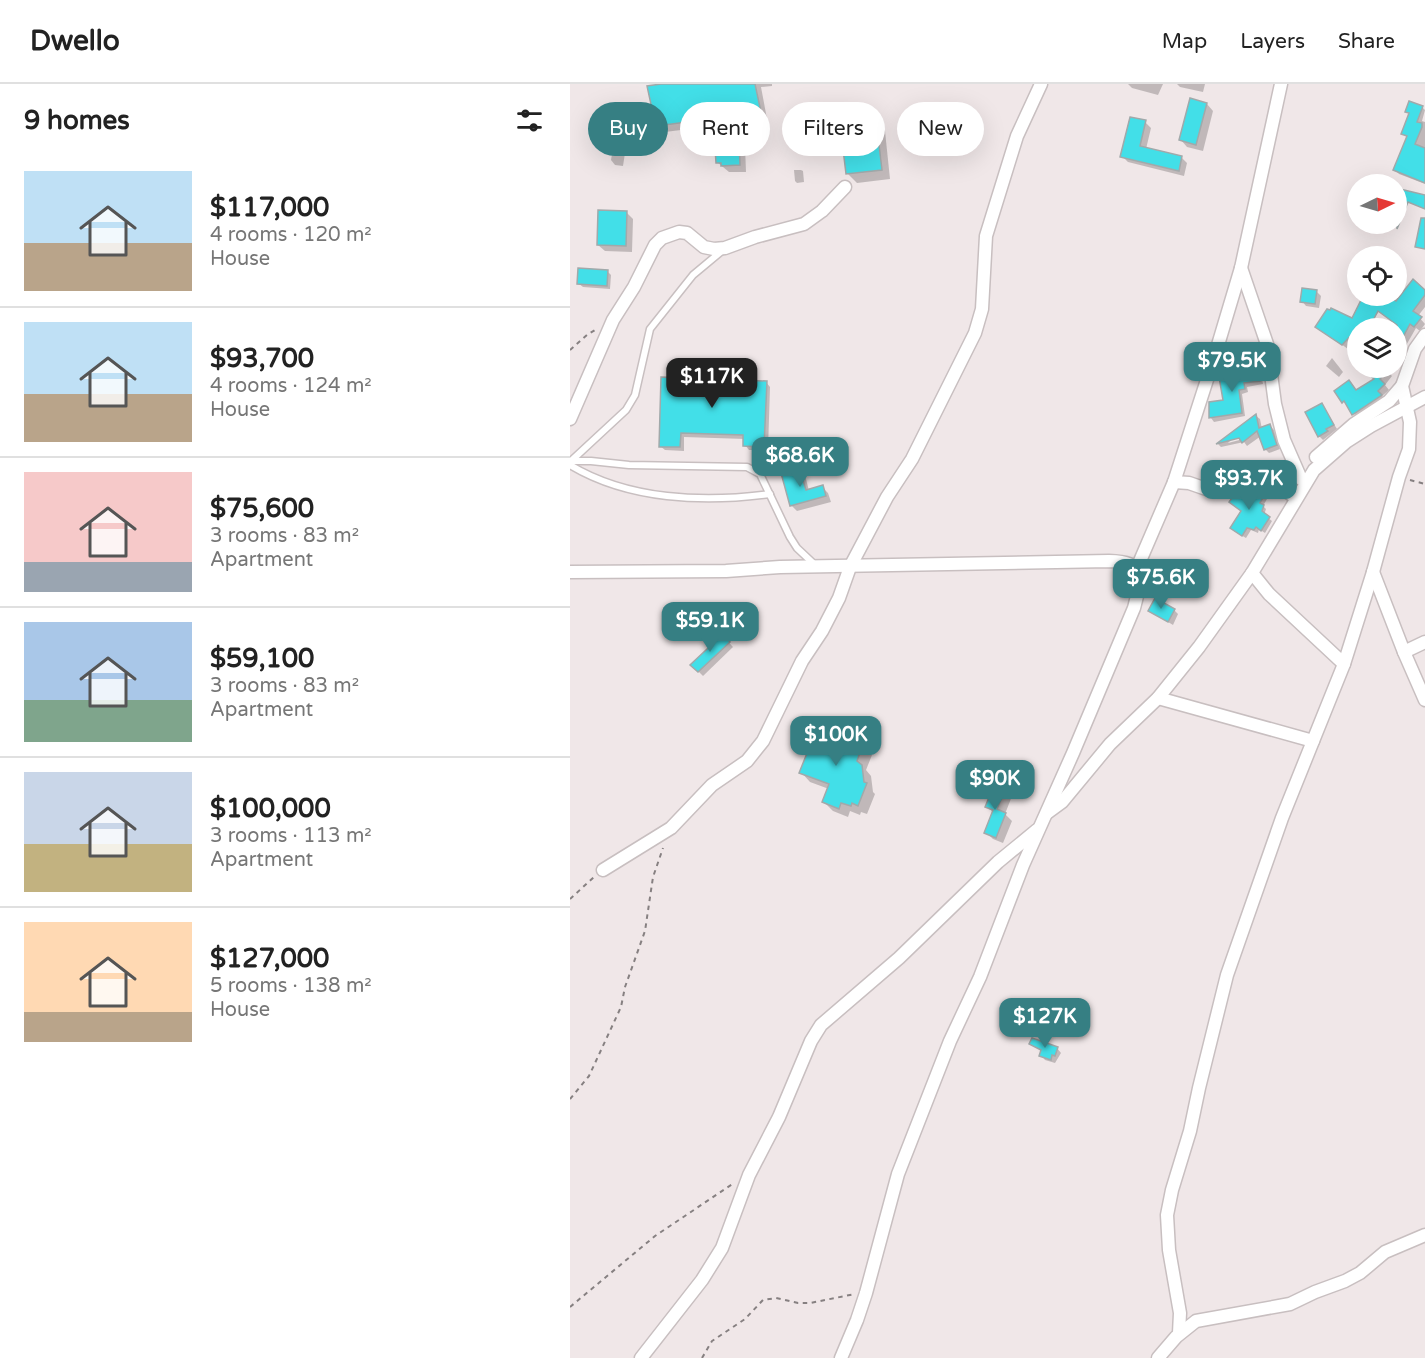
<!DOCTYPE html>
<html lang="en">
<head>
<meta charset="utf-8">
<style>
	:root { --surface:#fff; --page:#f2f2f2; --text:#222; --muted:#767676; --line:#e0e0e0; --accent:#367f83 }
	body { margin:0; font-family:"Varela Round",sans-serif; background:var(--page); color:var(--text); height:100vh; display:flex; flex-direction:column; font-size:22px; white-space:nowrap }
	* { box-sizing:border-box; margin:0 }
	p { font-size:20px; color:var(--muted) }
	.icon { flex:none; width:33px; height:33px; fill:none; stroke:currentColor; stroke-width:2; stroke-linecap:round; stroke-linejoin:round }
	.map { position:relative; flex:1; overflow:hidden }
	.drawer { display:flex; flex-direction:column; background:var(--surface); width:570px }
	.drawer>* { flex:none }
	.guide { position:absolute; left:18px; top:18px; width:570px; height:54px; display:flex; gap:12px }
	.needle { width:39px; rotate:85deg }
	.controls { position:absolute; left:777px; top:90px; display:grid; gap:12px }
	.controls a { display:grid; place-items:center; width:60px; height:60px; border-radius:50%; background:var(--surface); box-shadow:0 6px 24px #0002; font-size:30px }
	.price { position:absolute; translate:-50% -51px; padding:0 14px; border-radius:12px; background:var(--accent); color:#fff; font-size:20px; line-height:39px; filter:drop-shadow(0 2px 3px #0008) }
	.price::after { content:''; position:absolute; left:50%; top:36px; width:18px; height:14px; margin-left:-9px; background:inherit; clip-path:polygon(0 0,100% 0,50% 100%) }
	.price.active { background:#222; color:#fff }
	ul { padding:0; list-style:none }
	li { display:flex; align-items:center; gap:18px; height:150px; padding:0 24px }
	li+li { border-top:2px solid var(--line) }
	li span { display:grid; place-items:center; flex:none; width:168px; height:120px; border-radius:0px; color:#555 }
	li>.icon { margin-inline-start:auto }
	span .icon { width:72px; height:72px; fill:#fffc; stroke-width:1 }
	li b { font-size:26px }
	h2 { display:flex; justify-content:space-between; align-items:center; height:72px; padding:0 24px; font-size:26px }
	.chip { padding:0 21px; border-radius:27px; background:var(--surface); box-shadow:0 6px 24px #0002; font-size:21px; line-height:54px }
	.chip.active { background:var(--accent); color:#fff }
	header { display:flex; align-items:center; gap:36px; box-sizing:border-box; height:84px; padding:0 30px; background:var(--surface); border-bottom:2px solid var(--line) }
	header strong { font-size:28px }
	nav { display:flex; gap:33px; margin-inline-start:auto; font-size:21px }
	main { display:flex; flex:1; min-height:0 }
	.map>svg:first-child { display:block }
	.shadow { fill:#0003; fill-rule:evenodd }
	.building { fill:#42dfe8; stroke:#a1a9aa; stroke-width:1.5 }
	.lines { fill:none; stroke-linecap:round; stroke-linejoin:round }
	.lane-casing { stroke:#c8bfc0; stroke-width:9 }
	.street-casing { stroke:#c8bfc0; stroke-width:15 }
	.path { stroke:#868081; stroke-width:2; stroke-dasharray:4.5 4.5; stroke-linecap:butt }
	.lane { stroke:#fff; stroke-width:6 }
	.street { stroke:#fff; stroke-width:12 }
</style>
</head>
<body>
<header>
<strong>Dwello</strong>
<nav><a>Map</a><a>Layers</a><a>Share</a></nav>
</header>
<main>
<section class="drawer">
<h2>9 homes<svg class="icon" aria-label="filters" viewBox="0 0 24 24"><path d="M4 7h16M4 17h16"/><circle cx="9" cy="7" r="2"/><circle cx="15" cy="17" r="2"/></svg></h2>
<ul>
<li><span style="background:linear-gradient(#bfe0f5 60%,#b9a48a 0)"><svg class="icon" aria-label="home" viewBox="0 0 24 24"><path d="M3 11l9-7 9 7M6 9v11h12V9"/></svg></span><div><b>$117,000</b><p>4 rooms · 120 m²</p><p>House</p></div></li>
<li><span style="background:linear-gradient(#bfe0f5 60%,#b9a48a 0)"><svg class="icon" aria-label="home" viewBox="0 0 24 24"><path d="M3 11l9-7 9 7M6 9v11h12V9"/></svg></span><div><b>$93,700</b><p>4 rooms · 124 m²</p><p>House</p></div></li>
<li><span style="background:linear-gradient(#f6c9c9 75%,#9aa5b1 0)"><svg class="icon" aria-label="home" viewBox="0 0 24 24"><path d="M3 11l9-7 9 7M6 9v11h12V9"/></svg></span><div><b>$75,600</b><p>3 rooms · 83 m²</p><p>Apartment</p></div></li>
<li><span style="background:linear-gradient(#a9c7e8 65%,#7fa58c 0)"><svg class="icon" aria-label="home" viewBox="0 0 24 24"><path d="M3 11l9-7 9 7M6 9v11h12V9"/></svg></span><div><b>$59,100</b><p>3 rooms · 83 m²</p><p>Apartment</p></div></li>
<li><span style="background:linear-gradient(#c9d6e8 60%,#c2b280 0)"><svg class="icon" aria-label="home" viewBox="0 0 24 24"><path d="M3 11l9-7 9 7M6 9v11h12V9"/></svg></span><div><b>$100,000</b><p>3 rooms · 113 m²</p><p>Apartment</p></div></li>
<li><span style="background:linear-gradient(#ffd9b3 75%,#b9a48a 0)"><svg class="icon" aria-label="home" viewBox="0 0 24 24"><path d="M3 11l9-7 9 7M6 9v11h12V9"/></svg></span><div><b>$127,000</b><p>5 rooms · 138 m²</p><p>House</p></div></li>
</ul>
</section>
<div class="map">
<svg width="855" height="1274" viewBox="0 0 855 1274">
	<rect width="100%" height="100%" fill="#f0e7e8"/>
	<!-- shadow -->
	<g class="shadow">
		<polygon points="102,0 202,0 202,2 191,3 197,35 95,48 88,42 87,28 83,25"/>
		<polygon points="558,0 593,0 588,11 562,4"/>
		<polygon points="607,0 635,0 633,8 610,3"/>
		<polygon points="637,20 643,27 633,67 617,63 611,56"/>
		<polygon points="852,23 855,26 852,37 855,38 855,100 829,90 825,86 837,53 833,50 840,30 837,28"/>
		<polygon points="305,37 315,47 320,95 287,99 277,89"/>
		<polygon points="575,38 581,44 576,65 611,73 617,79 614,92 558,78 552,72"/>
		<polygon points="169,56 175,62 176,88 159,88 147,78"/>
		<polygon points="43,64 50,65 55,69 53,82 45,81 41,76"/>
		<polygon points="224,86 231,86 233,87 234,98 227,99 225,97"/>
		<polygon points="56,128 63,135 62,168 35,167 28,161"/>
		<polygon points="800,140 818,140 815,149 803,144"/>
		<polygon points="37,187 41,191 40,205 13,203 8,199"/>
		<polygon points="747,208 751,212 749,224 736,222 732,217"/>
		<polygon points="855,208 855,223 848,232 855,240 850,247 846,244 826,279 826,246"/>
		<polygon points="799,212 818,213 798,244 788,244 788,258 778,265 747,243 782,236"/>
		<polygon points="762,274 773,288 769,293 756,282"/>
		<polygon points="792,284 824,284 820,290 822,292 815,301 819,306 812,312 815,317 788,335 766,307 787,307 805,296"/>
		<polygon points="687,286 691,290 693,300 677,303 678,308 672,310 675,332 644,338 641,334"/>
		<polygon points="93,295 196,298 200,303 198,366 179,366 175,361 175,355 114,353 114,367 95,366 90,362"/>
		<polygon points="751,320 767,345 753,356 749,352"/>
		<path d="M686,332L690,335L692,345L700,342L704,346L710,365L699,369L695,365L691,352L677,362L674,358L651,363L648,360ZM676,351L677,354L658,359L662,355Z"/>
		<polygon points="229,385 235,391 239,407 252,403 258,409 261,418 227,427 221,421"/>
		<polygon points="694,412 697,415 693,422 696,425 694,431 702,437 695,449 689,445 688,449 681,446 676,454 664,447 672,427 672,413"/>
		<polygon points="604,526 608,530 603,541 580,527"/>
		<polygon points="153,552 163,563 133,592 122,581"/>
		<polygon points="292,661 302,671 296,686 301,692 303,708 305,710 297,730 291,728 290,731 280,727 278,733 263,727 254,718 259,705 240,698 231,688"/>
		<polygon points="435,705 442,712 435,730 442,737 433,759 423,755 416,748 424,729 417,723"/>
		<polygon points="461,960 487,964 491,969 485,979 475,976 471,971 472,967"/>
	</g>
	<!-- building -->
	<g class="building">
		<polygon points="91,0 185,0 191,28 87,42 85,25 82,25 77,2"/>
		<polygon points="620,14 637,19 626,61 609,56"/>
		<polygon points="839,17 853,22 847,38 852,39 852,43 845,60 855,64 855,99 823,86 837,52 831,50 839,29 835,28"/>
		<polygon points="560,33 576,36 570,62 612,72 609,87 550,73"/>
		<polygon points="306,36 312,86 276,90 270,40"/>
		<polygon points="169,54 170,81 151,82 151,79 146,79 145,64 150,62 149,55"/>
		<polygon points="826,104 855,111 855,125 838,118 827,145"/>
		<polygon points="28,126 57,127 56,162 27,161"/>
		<polygon points="851,134 855,134 855,165 845,163"/>
		<polygon points="8,184 38,186 37,202 7,200"/>
		<polygon points="843,195 855,206 855,211 843,227 852,233 844,243 840,240 826,266 827,241 808,227 799,244 788,244 772,261 745,243 757,225 760,226 761,224 782,234 793,212 817,212 826,217"/>
		<polygon points="732,204 747,206 745,220 730,218"/>
		<polygon points="790,284 820,284 810,295 815,300 808,307 812,311 782,331 774,317 772,319 764,307 779,296 786,306 804,295"/>
		<polygon points="688,285 690,297 674,299 675,305 669,306 672,329 639,334 639,318 653,316 649,293 658,292 658,289"/>
		<polygon points="91,293 197,297 194,363 173,362 173,351 111,349 110,363 89,363"/>
		<polygon points="752,319 764,341 756,345 758,347 748,353 735,328"/>
		<polygon points="686,330 689,344 700,340 707,361 694,366 687,347 672,359 669,354 646,360"/>
		<polygon points="229,383 236,406 253,401 256,412 220,422 211,389"/>
		<polygon points="677,401 695,410 690,419 694,421 692,427 700,433 691,447 686,443 684,446 677,444 672,452 660,444 671,427 659,418 667,407 672,410"/>
		<polygon points="585,514 605,525 598,538 578,527"/>
		<polygon points="153,550 160,558 128,588 120,581"/>
		<polygon points="248,642 293,660 287,677 292,681 294,698 297,699 288,722 282,719 281,722 271,719 269,725 252,718 259,700 229,689"/>
		<polygon points="425,699 436,704 427,725 436,729 426,754 414,749 423,726 415,723"/>
		<polygon points="462,954 488,963 485,972 482,971 481,976 469,972 471,966 459,960"/>
	</g>
	<g class="lines">
		<!-- lane casing -->
		<g class="lane-casing">
			<g id="lane">
				<polyline points="0,377 21,377 59,381 177,383 190,390 220,453 227,464 244,480"/>
				<polyline points="1,377 56,326 65,311 80,245 123,191 153,166"/>
				<path d="M0,381C58,416 134,419 200,410"/>
			</g>
		</g>
		<!-- street casing -->
		<g class="street-casing">
			<g id="street">
				<polyline points="671,184 697,260 705,320 714,356 731,395"/>
				<polyline points="0,335 43,236 64,203 85,161 92,154 109,148 117,149 134,163 144,165 155,164 185,153 234,140 252,127 275,103"/>
				<polyline points="746,373 784,340 819,317 832,302"/>
				<polyline points="604,398 619,399 642,407 655,404 671,393 684,392 701,396 723,412"/>
				<polyline points="567,484 604,398 645,271 671,184 711,0"/>
				<path d="M0,488L156,487L210,483L539,477C577,478 572,493 564,524L503,669L453,781L410,893L380,957L328,1090L296,1209L287,1236L271,1274"/>
				<polyline points="803,488 834,568 855,616"/>
				<polyline points="682,489 699,510 774,580"/>
				<polyline points="834,568 855,558"/>
				<polyline points="588,614 743,657"/>
				<polyline points="477,729 492,718 540,660 588,614 629,563 682,489 744,386 776,358 801,342 855,313"/>
				<polyline points="33,786 101,744 142,701 177,677 193,657 232,577 252,547 269,514 280,483 317,413 342,375 405,249 412,225 416,152 447,52 471,0"/>
				<polyline points="609,1249 610,1229 599,1166 597,1131 602,1106 620,1047 629,1004 657,891 712,734 774,580 803,488 829,393 839,365 840,338 832,302 845,265 855,251"/>
				<polyline points="71,1274 132,1196 152,1164 179,1091 209,1033 241,957 251,941 329,874 428,778 467,746"/>
				<polyline points="588,1274 606,1253 626,1237 720,1220 745,1208 775,1197 790,1189 815,1168 855,1151"/>
			</g>
		</g>
		<!-- path -->
		<g class="path">
			<polyline points="0,266 17,251 25,246"/>
			<polyline points="840,396 855,400"/>
			<polyline points="0,815 24,793"/>
			<polyline points="0,1015 19,992 51,923 55,903 75,847 83,793 93,764"/>
			<polyline points="0,1223 85,1152 164,1099"/>
			<polyline points="132,1274 142,1257 175,1235 193,1216 206,1214 228,1219 240,1219 285,1210"/>
		</g>
		<!-- lane -->
		<use href="#lane" class="lane"/>
		<!-- street -->
		<use href="#street" class="street"/>
	</g>
</svg>
<div class="controls">
<a><svg class="needle" viewBox="-14 -14 28 28"><path d="M0-13l5 13h-10z" fill="#e53935"/><path d="M0 13l5-13h-10z" fill="#767676"/></svg></a>
<a><svg class="icon" aria-label="locate" viewBox="0 0 24 24"><circle cx="12" cy="12" r="6"/><path d="M12 2v4M12 18v4M2 12h4M18 12h4"/></svg></a>
<a><svg class="icon" aria-label="layers" viewBox="0 0 24 24"><path d="M12 4l9 5-9 5-9-5zM3 14l9 5 9-5"/></svg></a>
</div>
<b class="price" style="left:662px;top:309px">$79.5K</b>
<b class="price active" style="left:142px;top:325px">$117K</b>
<b class="price" style="left:230px;top:404px">$68.6K</b>
<b class="price" style="left:679px;top:427px">$93.7K</b>
<b class="price" style="left:591px;top:526px">$75.6K</b>
<b class="price" style="left:140px;top:569px">$59.1K</b>
<b class="price" style="left:266px;top:683px">$100K</b>
<b class="price" style="left:425px;top:727px">$90K</b>
<b class="price" style="left:475px;top:965px">$127K</b>
<div class="guide">
<a class="chip active">Buy</a>
<a class="chip">Rent</a>
<a class="chip">Filters</a>
<a class="chip">New</a>
</div>
</div>
</main>
</body>
</html>
